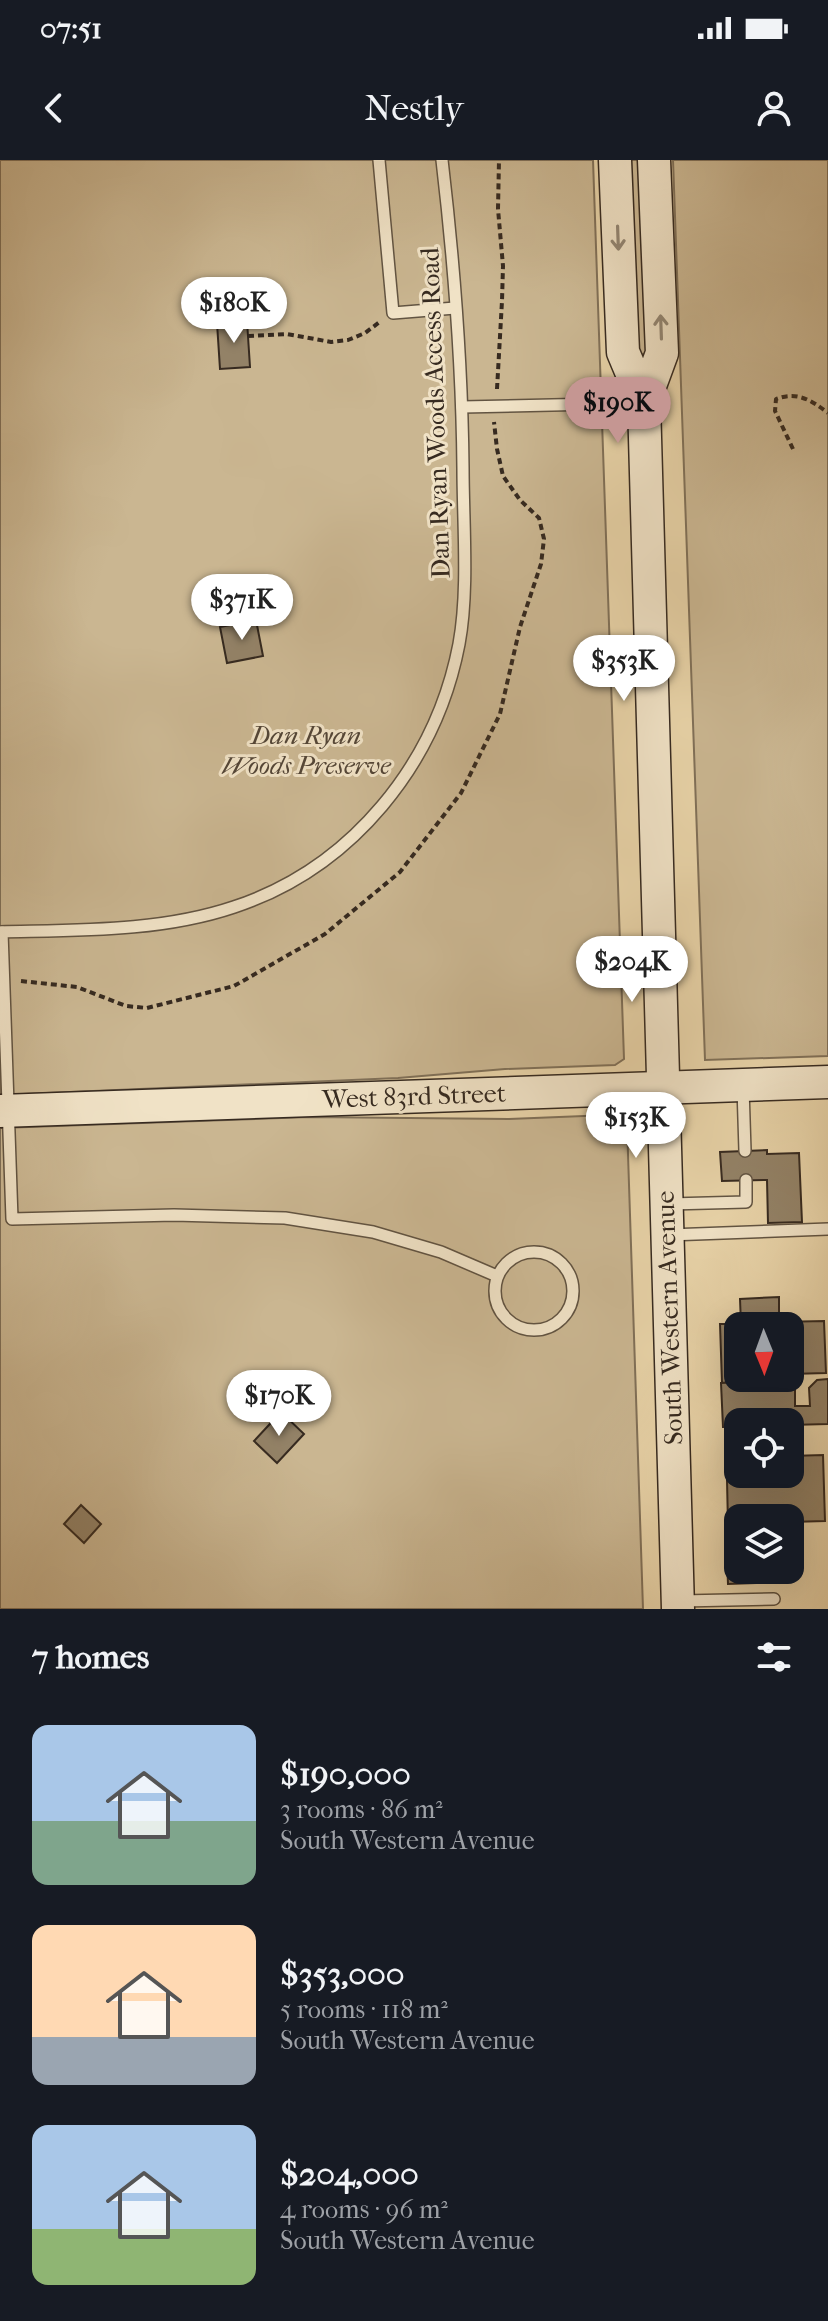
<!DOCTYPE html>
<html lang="en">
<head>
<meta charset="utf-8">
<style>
	:root { --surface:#171b24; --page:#242831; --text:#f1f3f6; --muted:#9ea1a6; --accent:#c59692 }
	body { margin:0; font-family:"IM FELL French Canon",serif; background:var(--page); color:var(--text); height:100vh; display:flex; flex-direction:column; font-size:30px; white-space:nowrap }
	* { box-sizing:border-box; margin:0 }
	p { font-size:26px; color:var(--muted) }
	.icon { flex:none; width:44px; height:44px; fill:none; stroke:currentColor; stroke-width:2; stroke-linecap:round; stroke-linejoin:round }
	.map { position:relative; height:1449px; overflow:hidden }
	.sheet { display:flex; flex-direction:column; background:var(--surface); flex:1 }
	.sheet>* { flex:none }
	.needle { width:52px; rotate:179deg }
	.fabs { position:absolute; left:724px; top:1152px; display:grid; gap:16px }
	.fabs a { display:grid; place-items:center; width:80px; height:80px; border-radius:16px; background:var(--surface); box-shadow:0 8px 32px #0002; font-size:40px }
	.price { position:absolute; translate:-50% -68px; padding:0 18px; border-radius:28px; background:#fff; color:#222; font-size:26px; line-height:52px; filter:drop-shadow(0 2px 4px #0008) }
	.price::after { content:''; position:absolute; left:50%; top:48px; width:24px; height:18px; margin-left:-12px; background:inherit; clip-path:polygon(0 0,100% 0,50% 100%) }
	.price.active { background:var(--accent); color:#111 }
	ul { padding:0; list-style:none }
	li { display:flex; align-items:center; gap:24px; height:200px; padding:0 32px }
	li span { display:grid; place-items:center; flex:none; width:224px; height:160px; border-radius:16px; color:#555 }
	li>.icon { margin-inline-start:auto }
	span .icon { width:96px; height:96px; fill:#fffc; stroke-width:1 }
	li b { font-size:34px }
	h2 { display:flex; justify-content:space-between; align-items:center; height:96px; padding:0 32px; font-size:34px }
	.status { display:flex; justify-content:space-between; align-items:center; height:56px; padding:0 40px; background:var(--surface); direction:ltr }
	.status svg { height:22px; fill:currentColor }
	header { display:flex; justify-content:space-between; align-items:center; height:104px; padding:0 32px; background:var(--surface); font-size:36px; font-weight:600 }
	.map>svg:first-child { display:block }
	.green { fill:#cab691; stroke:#807058; stroke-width:2 }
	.building { fill:#938267; stroke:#362a20; stroke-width:2 }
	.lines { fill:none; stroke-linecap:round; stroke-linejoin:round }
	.lane-casing { stroke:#625442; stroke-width:14 }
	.secondary-casing { stroke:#362a20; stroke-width:35 }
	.path { stroke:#362a20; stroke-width:4; stroke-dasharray:6 4; stroke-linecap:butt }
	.lane { stroke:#f0e2c6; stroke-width:11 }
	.secondary { stroke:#f0e2c6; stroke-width:32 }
	.oneway { stroke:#938673 }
	.labels { text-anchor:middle; stroke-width:6; stroke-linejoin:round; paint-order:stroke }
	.street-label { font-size:26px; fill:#362a20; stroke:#f0e2c6 }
	.park-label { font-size:26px; font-style:italic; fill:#544637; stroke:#f0e2c6 }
</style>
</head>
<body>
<div class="status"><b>07:51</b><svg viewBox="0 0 49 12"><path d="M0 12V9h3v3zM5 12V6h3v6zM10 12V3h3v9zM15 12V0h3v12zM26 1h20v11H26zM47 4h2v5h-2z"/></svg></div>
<header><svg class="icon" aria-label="back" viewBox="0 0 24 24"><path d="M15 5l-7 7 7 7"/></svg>Nestly<svg class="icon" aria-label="person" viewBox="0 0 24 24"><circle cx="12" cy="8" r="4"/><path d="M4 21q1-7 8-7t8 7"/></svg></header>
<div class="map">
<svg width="828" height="1449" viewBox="0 0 828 1449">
	<rect width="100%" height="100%" fill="#e8d3a8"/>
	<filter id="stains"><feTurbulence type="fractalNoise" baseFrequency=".0025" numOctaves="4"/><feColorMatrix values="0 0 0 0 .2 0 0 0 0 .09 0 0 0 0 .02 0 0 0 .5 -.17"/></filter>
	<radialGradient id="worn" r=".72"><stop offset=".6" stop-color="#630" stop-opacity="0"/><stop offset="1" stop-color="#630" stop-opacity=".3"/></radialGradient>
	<!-- green -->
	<g class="green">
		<polygon points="0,0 593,0 624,899 615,905 505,909 398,918 0,935"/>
		<polygon points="630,0 639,0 646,191 644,195 637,192"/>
		<polygon points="673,0 828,0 828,896 705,900"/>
		<polygon points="609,955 625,959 627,964 643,1449 0,1449 0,968 309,957 509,959"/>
	</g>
	<!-- building -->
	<g class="building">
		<polygon points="247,161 250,207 220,209 217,163"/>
		<polygon points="256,460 263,496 227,503 220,467"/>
		<polygon points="767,990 767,994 799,993 802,1062 768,1063 767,1020 722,1021 720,992"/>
		<polygon points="779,1137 779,1162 824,1161 826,1213 790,1214 790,1166 738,1166 738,1218 745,1218 745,1221 722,1223 720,1164 741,1164 740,1139"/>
		<polygon points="828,1219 828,1264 790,1265 790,1262 738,1262 738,1267 723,1267 721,1223 795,1220 795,1246 810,1246 809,1228 817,1220"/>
		<polygon points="281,1252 304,1274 277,1303 254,1281"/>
		<polygon points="729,1283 738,1283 738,1314 790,1314 790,1296 823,1295 825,1361 790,1362 790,1358 738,1358 738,1364 728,1365 727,1320 730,1320"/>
		<polygon points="81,1345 101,1364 84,1383 64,1364"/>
		<polygon points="738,1371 738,1410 786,1410 787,1422 728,1424 726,1372"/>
	</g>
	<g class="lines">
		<!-- lane casing -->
		<g class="lane-casing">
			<g id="lane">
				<polyline points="379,0 393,153 455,148"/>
				<polyline points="462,247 640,243"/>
				<path d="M0,772C77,770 160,772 234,747C352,708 436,604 459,484C469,430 463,363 463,308C462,205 454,102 442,0"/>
				<polyline points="2,772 12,1059 174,1055 285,1058 373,1072 441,1092 497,1116"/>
				<polyline points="743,928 745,991"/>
				<polyline points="670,1044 746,1042 746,1020"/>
				<polyline points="669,1075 828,1069"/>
				<circle cx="534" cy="1131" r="39"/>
				<polyline points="682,1441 774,1439"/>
			</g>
		</g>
		<!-- secondary casing -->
		<g class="secondary-casing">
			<g id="secondary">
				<polyline points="615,0 623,192 644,242"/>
				<polyline points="654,0 662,193 644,242 678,1449"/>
				<polyline points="0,951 828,922"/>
			</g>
		</g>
		<!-- path -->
		<g class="path">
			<polyline points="248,176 287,174 331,182 348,180 365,173 381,161"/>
			<polyline points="497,229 502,141 503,106 498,49 499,0"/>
			<path d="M793,289L775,251L776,239C797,231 811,240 828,253"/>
			<polyline points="21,821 77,827 126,846 147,848 234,826 325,774 400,712 461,633 500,554 520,467 541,404 544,379 539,358 520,340 503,316 497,289 494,262"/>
		</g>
		<!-- lane -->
		<use href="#lane" class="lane"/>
		<!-- secondary -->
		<use href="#secondary" class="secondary"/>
	</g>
	<!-- one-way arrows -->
	<defs><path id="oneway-shaft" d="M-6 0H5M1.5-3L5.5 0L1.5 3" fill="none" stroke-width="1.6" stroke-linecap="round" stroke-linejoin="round" transform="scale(2)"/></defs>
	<g class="oneway">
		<use href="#oneway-shaft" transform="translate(618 78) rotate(88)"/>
		<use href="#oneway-shaft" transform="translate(661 167) rotate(-92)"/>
	</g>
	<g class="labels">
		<!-- street labels -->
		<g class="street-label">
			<text transform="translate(435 253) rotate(-92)" y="9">Dan Ryan Woods Access Road</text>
			<text transform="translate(414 936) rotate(-2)" y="9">West 83rd Street</text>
			<text transform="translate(669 1158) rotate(-92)" y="9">South Western Avenue</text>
		</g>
		<!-- park labels -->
		<g class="park-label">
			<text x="306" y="584">Dan Ryan<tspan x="306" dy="30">Woods Preserve</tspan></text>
		</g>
	</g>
	<rect width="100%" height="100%" filter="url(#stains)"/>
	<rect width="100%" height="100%" fill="url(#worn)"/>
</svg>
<div class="fabs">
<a><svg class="needle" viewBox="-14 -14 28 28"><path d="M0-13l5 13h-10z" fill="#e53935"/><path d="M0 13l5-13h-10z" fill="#9ea1a6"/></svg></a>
<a><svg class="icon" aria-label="locate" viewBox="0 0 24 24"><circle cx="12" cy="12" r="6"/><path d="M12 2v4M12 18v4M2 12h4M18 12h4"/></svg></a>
<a><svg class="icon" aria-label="layers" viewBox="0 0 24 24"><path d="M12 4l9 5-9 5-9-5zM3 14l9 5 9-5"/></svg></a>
</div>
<b class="price" style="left:234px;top:185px">$180K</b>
<b class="price active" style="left:618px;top:285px">$190K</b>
<b class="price" style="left:242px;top:482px">$371K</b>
<b class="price" style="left:624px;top:543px">$353K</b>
<b class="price" style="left:632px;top:844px">$204K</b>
<b class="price" style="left:636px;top:1000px">$153K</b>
<b class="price" style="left:279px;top:1278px">$170K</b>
</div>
<section class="sheet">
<h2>7 homes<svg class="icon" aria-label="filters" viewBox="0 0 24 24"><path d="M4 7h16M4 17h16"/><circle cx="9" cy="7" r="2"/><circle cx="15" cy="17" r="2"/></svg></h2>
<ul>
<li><span style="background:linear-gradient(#a9c7e8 60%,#7fa58c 0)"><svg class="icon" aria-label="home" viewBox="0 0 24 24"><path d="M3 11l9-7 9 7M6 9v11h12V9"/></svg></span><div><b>$190,000</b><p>3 rooms · 86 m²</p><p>South Western Avenue</p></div></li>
<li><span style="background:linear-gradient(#ffd9b3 70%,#9aa5b1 0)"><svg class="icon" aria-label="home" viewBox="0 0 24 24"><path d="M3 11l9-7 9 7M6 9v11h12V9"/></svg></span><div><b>$353,000</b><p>5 rooms · 118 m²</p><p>South Western Avenue</p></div></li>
<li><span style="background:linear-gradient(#a9c7e8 65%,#8fb573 0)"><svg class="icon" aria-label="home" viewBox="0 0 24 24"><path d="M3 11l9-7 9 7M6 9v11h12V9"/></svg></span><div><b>$204,000</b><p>4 rooms · 96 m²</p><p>South Western Avenue</p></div></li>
</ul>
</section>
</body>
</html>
